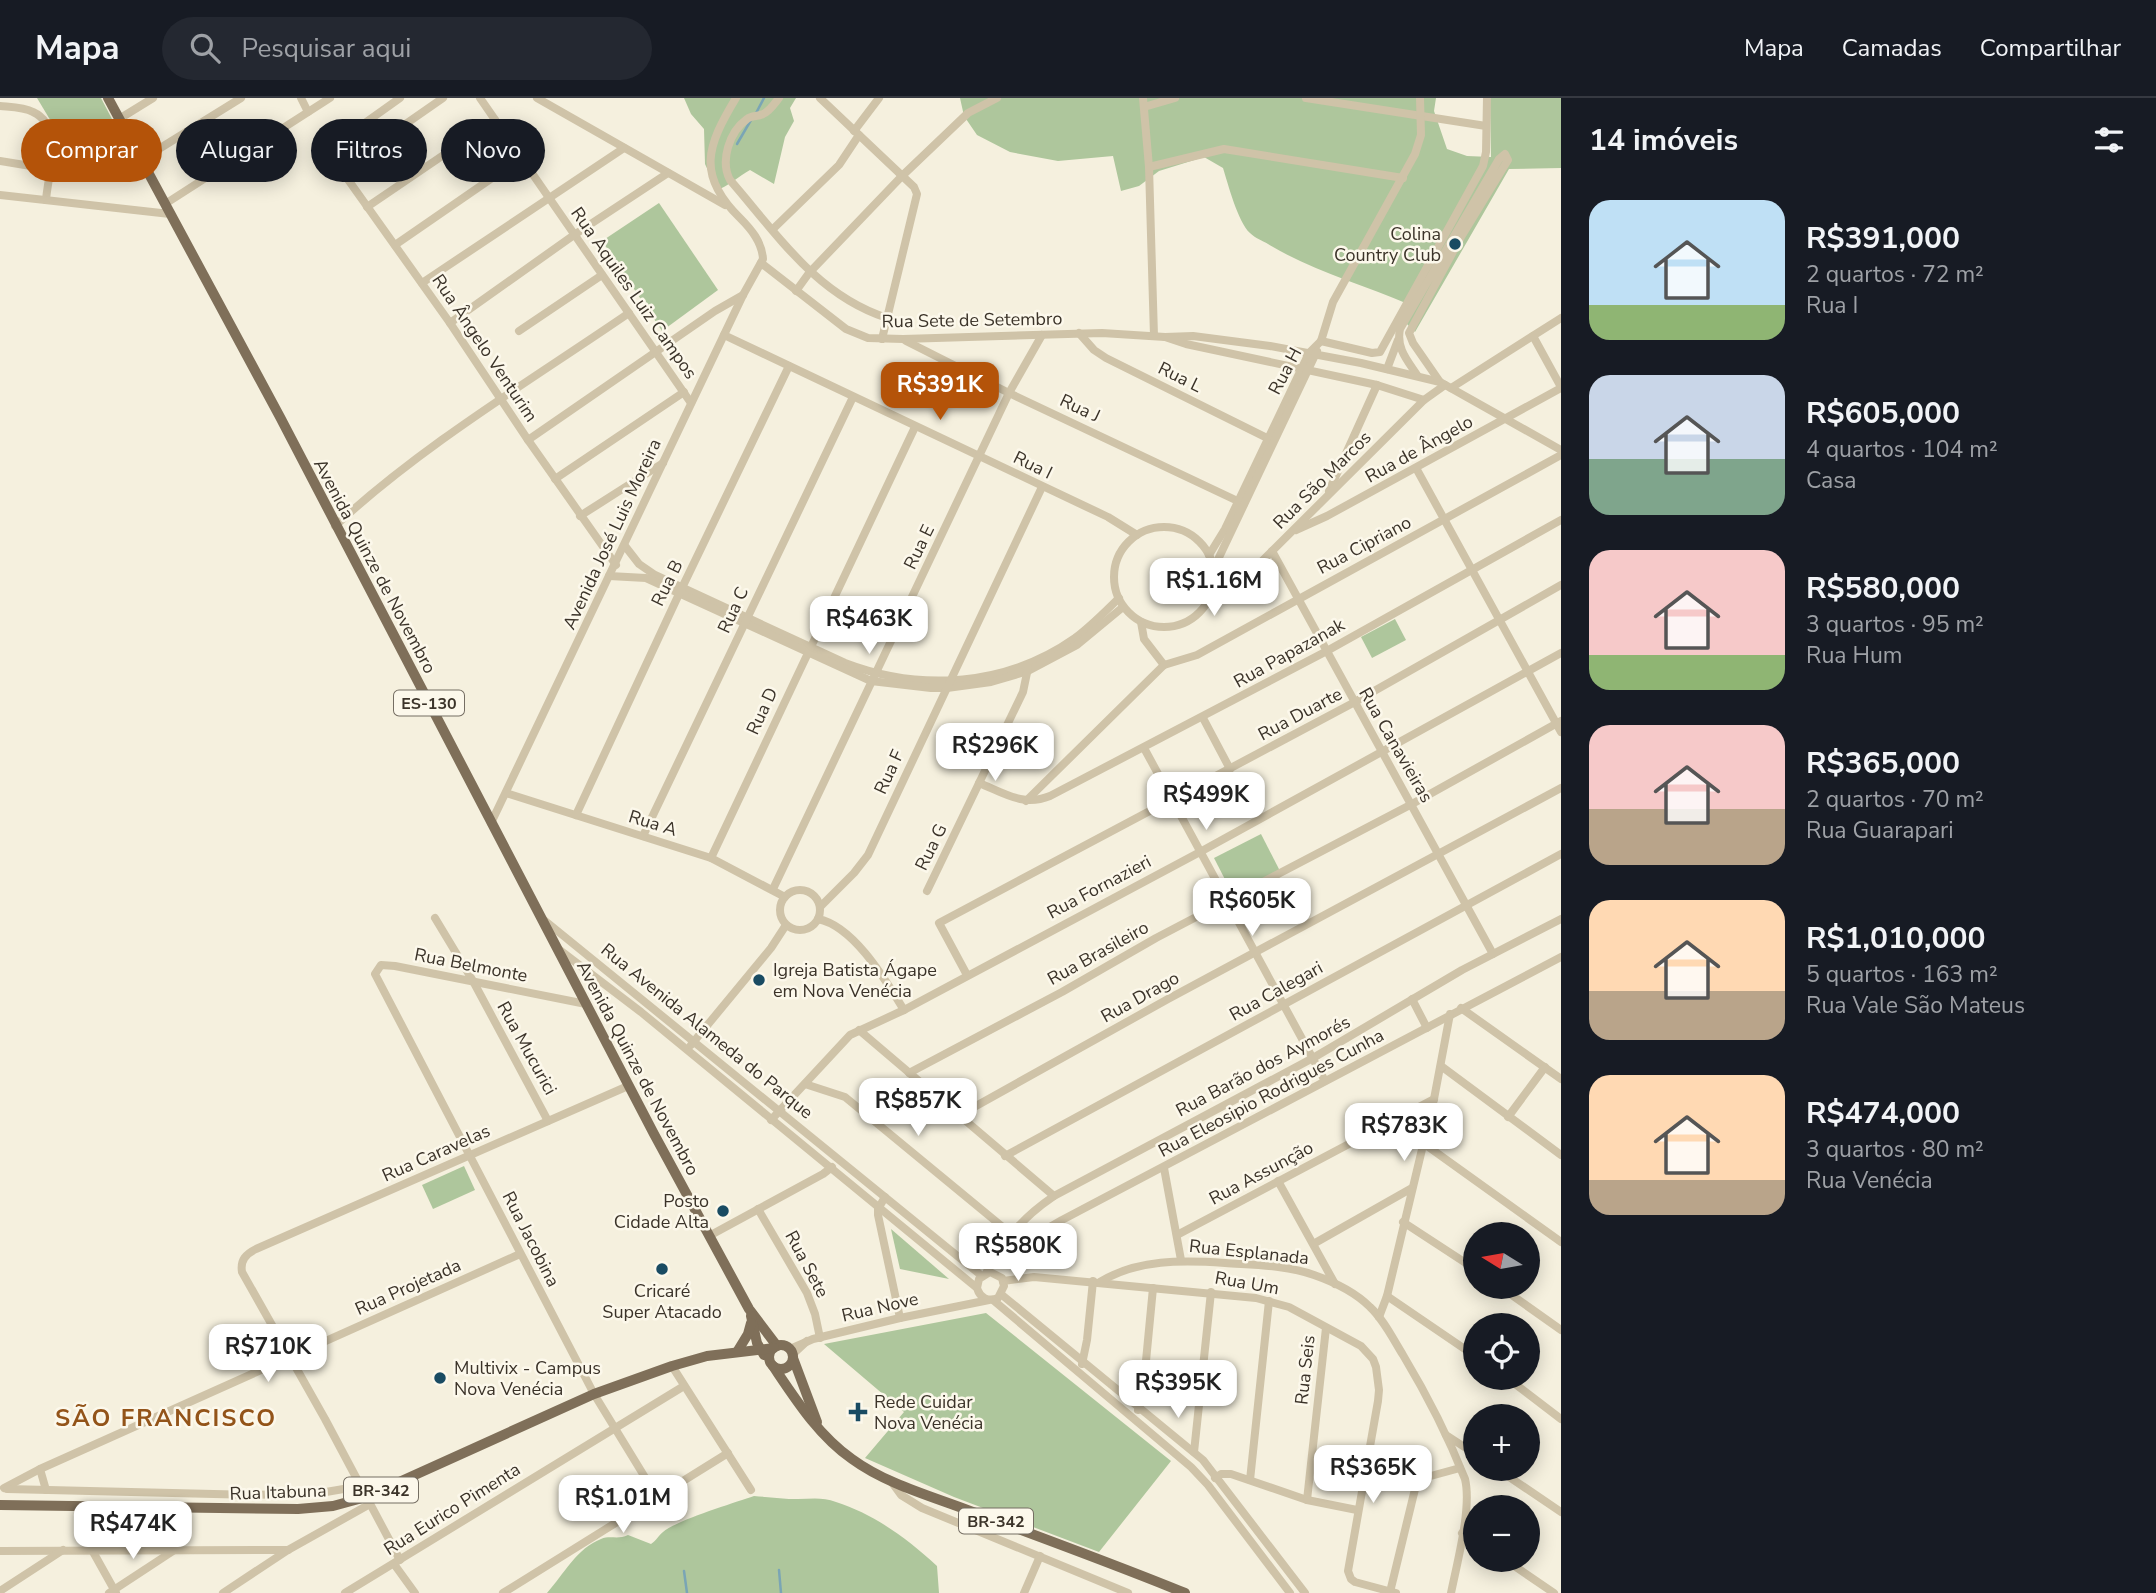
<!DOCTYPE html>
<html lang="pt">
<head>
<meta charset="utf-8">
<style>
	:root { --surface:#171b24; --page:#242831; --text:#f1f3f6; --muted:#9ea1a6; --line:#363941; --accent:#b45309 }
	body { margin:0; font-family:"Nunito Sans",sans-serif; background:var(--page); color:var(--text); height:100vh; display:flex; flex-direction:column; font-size:26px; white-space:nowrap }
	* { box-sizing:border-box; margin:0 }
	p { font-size:23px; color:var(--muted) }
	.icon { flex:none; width:38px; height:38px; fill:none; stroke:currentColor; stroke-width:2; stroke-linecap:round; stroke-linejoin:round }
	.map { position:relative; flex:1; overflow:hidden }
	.details { display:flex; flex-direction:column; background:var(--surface); width:595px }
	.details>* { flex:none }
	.guide { position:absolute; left:21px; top:21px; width:665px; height:63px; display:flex; gap:14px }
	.needle { width:46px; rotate:281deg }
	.tools { position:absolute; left:1463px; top:1124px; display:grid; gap:14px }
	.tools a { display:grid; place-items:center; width:77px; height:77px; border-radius:50%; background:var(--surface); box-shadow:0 4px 18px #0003; font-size:35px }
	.price { position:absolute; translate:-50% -60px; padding:0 16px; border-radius:14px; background:#fff; color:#222; font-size:23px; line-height:46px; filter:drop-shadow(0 2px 4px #0008) }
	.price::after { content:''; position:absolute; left:50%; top:42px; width:21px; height:16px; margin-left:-10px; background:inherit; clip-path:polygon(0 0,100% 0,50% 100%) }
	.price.selected { background:var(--accent); color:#fff }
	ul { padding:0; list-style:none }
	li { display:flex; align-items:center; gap:21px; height:175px; padding:0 28px }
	li span { display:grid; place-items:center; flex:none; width:196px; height:140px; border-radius:21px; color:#555 }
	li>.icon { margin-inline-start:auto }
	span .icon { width:84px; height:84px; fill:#fffc; stroke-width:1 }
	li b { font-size:30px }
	h2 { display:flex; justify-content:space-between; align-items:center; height:84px; padding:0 28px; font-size:30px }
	.chip { padding:0 24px; border-radius:32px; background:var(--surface); box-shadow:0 4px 18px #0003; font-size:24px; line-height:63px }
	.chip.selected { background:var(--accent); color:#fff }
	header { display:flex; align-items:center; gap:42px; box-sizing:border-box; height:98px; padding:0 35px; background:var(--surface); border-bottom:2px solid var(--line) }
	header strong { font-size:33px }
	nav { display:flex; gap:38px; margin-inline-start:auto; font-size:24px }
	.search { width:490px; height:63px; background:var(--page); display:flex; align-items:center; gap:18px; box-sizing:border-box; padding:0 24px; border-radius:38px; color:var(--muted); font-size:26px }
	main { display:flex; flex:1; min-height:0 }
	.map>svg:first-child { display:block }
	.green { fill:#aec69c }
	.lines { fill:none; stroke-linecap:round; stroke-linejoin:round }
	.stream { stroke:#7aa5b5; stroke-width:2.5 }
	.minor { stroke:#cfc3a8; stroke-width:8 }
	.major { stroke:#7f6f59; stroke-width:10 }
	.poi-dot { fill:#194b62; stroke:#fcf8eb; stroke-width:2.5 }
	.labels { text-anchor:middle; stroke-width:5; stroke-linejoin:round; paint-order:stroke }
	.shield { fill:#fcf8eb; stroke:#756e63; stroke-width:2 }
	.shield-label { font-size:16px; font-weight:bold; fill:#3b3329 }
	.poi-label { font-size:18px; fill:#3b3329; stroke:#fcf8eb; text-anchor:start }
	.street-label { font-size:18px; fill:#3b3329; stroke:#fcf8eb }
	.district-label { font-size:24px; font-weight:bold; letter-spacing:2px; fill:#935419; stroke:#fcf8eb }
</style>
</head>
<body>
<header>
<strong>Mapa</strong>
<div class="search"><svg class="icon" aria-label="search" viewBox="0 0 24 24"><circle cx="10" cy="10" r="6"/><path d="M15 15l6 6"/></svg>Pesquisar aqui</div>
<nav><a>Mapa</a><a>Camadas</a><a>Compartilhar</a></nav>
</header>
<main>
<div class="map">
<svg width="1561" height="1495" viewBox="0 0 1561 1495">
	<rect width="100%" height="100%" fill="#f5f0de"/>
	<!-- green -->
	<g class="green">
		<polygon points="37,0 101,0 124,44 58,35"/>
		<path d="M684,0H796L790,10L794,23L785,39L774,86L750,72C739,78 727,89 717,92L705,66L704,31L691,16Z"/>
		<path d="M960,0H1436L1434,13L1447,51L1467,58L1491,59L1490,0H1561V70L1509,71L1415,234L1402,221L1408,206C1362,186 1312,173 1268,146C1263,143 1255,140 1250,135C1238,124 1228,86 1223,70L1204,59L1159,73L1139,88L1121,93L1113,58L1058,63L1010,54L977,37L964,18Z"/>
		<polygon points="659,105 718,192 662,233 602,143"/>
		<polygon points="1395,521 1406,542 1372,560 1361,539"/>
		<polygon points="1261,736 1281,775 1234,799 1214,760"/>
		<polygon points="464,1068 475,1092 433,1111 422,1087"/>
		<polygon points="891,1131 949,1181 900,1171"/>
		<polygon points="986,1215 1171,1363 1099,1454 954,1399 865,1360 904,1314 824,1246"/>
		<path d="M754,1398C768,1399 783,1401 798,1401C811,1401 823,1399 836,1404C874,1416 908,1441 937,1468L939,1495H547C564,1476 577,1450 601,1441C610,1437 618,1442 628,1437L651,1446C657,1442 658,1438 663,1434C677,1422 734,1405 754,1398Z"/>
	</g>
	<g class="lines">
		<!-- stream -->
		<g class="stream">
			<polyline points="755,17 764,0"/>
			<polyline points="737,46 751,22"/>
			<polyline points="779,1472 781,1495"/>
			<polyline points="684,1473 687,1495"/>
		</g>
		<!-- minor -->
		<g class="minor">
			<polyline points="301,0 308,14"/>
			<polyline points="400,0 327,52 450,225 528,342 616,467"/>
			<polyline points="480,0 691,305"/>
			<polyline points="537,0 725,107"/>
			<path d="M779,0C775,5 769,14 763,16C758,19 752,17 747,21C729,34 720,63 730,82C777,136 816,197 887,220"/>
			<polyline points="820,0 914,89 917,96 882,241"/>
			<polyline points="1143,0 1149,69 1154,238"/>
			<polyline points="1306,0 1486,28"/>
			<path d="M0,8C10,9 24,9 33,14C64,28 48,76 46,102"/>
			<polyline points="1144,9 1175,0"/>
			<polyline points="119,21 153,0"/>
			<polyline points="854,33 879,0"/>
			<polyline points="141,62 241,0"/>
			<polyline points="0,63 49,71"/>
			<polyline points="1149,69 1224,51 1403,80"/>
			<polyline points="341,71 443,0"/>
			<polyline points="0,97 170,116"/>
			<polyline points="165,106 330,0"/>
			<polyline points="367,109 495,22"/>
			<polyline points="773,131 839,67 859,37"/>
			<polyline points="395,147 521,60"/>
			<polyline points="761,165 846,231 868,240 903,241 1102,235 1165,239 1193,238 1270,248 1361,265 1440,284 1561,352"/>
			<polyline points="422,185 624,50"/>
			<polyline points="796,193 809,175 902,78 968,15 997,0"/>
			<polyline points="450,225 574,137 668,75"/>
			<polyline points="519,233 602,177"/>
			<polyline points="1079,235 1094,252 1106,260 1271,342"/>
			<polyline points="724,237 1108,419 1137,437"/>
			<polyline points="1533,238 1561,289"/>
			<polyline points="1165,239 1186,246 1377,287 1424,302"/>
			<polyline points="906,243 1009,295 1244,406"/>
			<polyline points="1321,243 1372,255 1380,254 1483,68 1486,54 1487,0"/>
			<polyline points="1387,271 1398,242"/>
			<path d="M1417,277C1407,262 1396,250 1400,231L1499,61L1505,56L1508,62L1461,139L1409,235L1413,245L1440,284"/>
			<polyline points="1451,290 1561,220"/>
			<polyline points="528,342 715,213 743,197"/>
			<polyline points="1416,370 1561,634"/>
			<polyline points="555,381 684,294"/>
			<polyline points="1329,393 1377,287"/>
			<polyline points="580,418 663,365"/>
			<path d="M335,428C424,346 530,283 629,215"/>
			<circle cx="1164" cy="479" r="50"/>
			<polyline points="1296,432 1327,418 1561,290"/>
			<path d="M625,448L639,466L655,477L845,565C921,594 1007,588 1075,540C1091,528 1105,514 1119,500"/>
			<polyline points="1272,453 1493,856"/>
			<polyline points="1209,457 1225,431 1309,255 1321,243 1333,204 1415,56 1421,37 1420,0"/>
			<polyline points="1213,472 1317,253"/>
			<polyline points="609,478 646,480 871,583 931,590 947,590 991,584 1028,573 1077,547 1123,509"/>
			<polyline points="1213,485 1242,479 1260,465 1424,302 1445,287"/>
			<polyline points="1141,524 1144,541 1164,567"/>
			<polyline points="1203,620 1230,671"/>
			<polyline points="1144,650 1325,983"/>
			<path d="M979,685C1004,695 1023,709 1050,698L1325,554L1561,422"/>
			<polyline points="506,695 711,760 785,799"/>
			<polyline points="1026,703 1164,567 1197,557 1561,357"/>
			<polyline points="576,717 679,496 789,268"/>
			<path d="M491,725L743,197L763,161C762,144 751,131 740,120C696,77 707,48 736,0"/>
			<polyline points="643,738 853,299"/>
			<polyline points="711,760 915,329"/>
			<polyline points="773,791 1009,295 1042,237"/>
			<circle cx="800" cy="812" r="20"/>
			<polyline points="927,793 1023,594 1028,570"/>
			<polyline points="821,808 854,775 868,757 1042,389"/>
			<polyline points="435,820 473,883 548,1023"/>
			<path d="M818,821C854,828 886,883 904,912"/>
			<polyline points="544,822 982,1178"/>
			<path d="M557,850L641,914L977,1190C980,1200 988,1204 998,1200L1004,1188L1002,1180L990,1174L979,1181L977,1190"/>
			<polyline points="967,877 939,825 1353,605 1561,487"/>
			<polyline points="1412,901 1427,930"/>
			<polyline points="586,906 395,868 381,867 375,876 594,1296 657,1399"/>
			<polyline points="1461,910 1561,981"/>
			<polyline points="859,932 1054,1098"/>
			<polyline points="691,947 771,850 786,827"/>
			<polyline points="1441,968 1561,1057"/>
			<polyline points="909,975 1062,894 1156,840 1412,706 1561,623"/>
			<polyline points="805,986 845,999 1010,1135 1016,1148"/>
			<polyline points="958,1018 1168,901 1561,690"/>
			<polyline points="1508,1019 1545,969"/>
			<polyline points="771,1022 850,937 904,912 1200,754 1561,555"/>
			<polyline points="1423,1045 1561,1144"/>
			<polyline points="1005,1058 1561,756"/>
			<polyline points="1164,1070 1181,1162"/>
			<polyline points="1278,1083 1335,1186"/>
			<polyline points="885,1099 878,1111 878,1117 900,1220"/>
			<polyline points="758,1111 807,1195 815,1216 820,1240"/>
			<polyline points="1403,1124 1475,1171"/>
			<polyline points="1177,1137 1434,1001"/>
			<polyline points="709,1138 823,1076 832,1069"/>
			<polyline points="1315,1145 1412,1090"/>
			<polyline points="998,1159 1062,1122 1561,859"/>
			<path d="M986,1175C1007,1140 1019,1122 1054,1098L1313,960L1462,872L1561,821"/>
			<polyline points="1003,1183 1034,1179 1256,1200 1289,1209 1361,1248 1373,1261 1376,1269 1379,1292 1378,1303 1348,1473 1351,1481 1355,1484 1396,1495"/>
			<path d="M1100,1184C1137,1161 1183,1162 1225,1165C1253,1167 1287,1167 1314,1177C1334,1184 1355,1194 1370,1209C1384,1222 1393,1241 1403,1257C1427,1297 1448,1338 1465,1381C1472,1410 1457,1465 1451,1495"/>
			<polyline points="1499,1188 1561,1232"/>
			<polyline points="1002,1197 1203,1362 1305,1495"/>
			<polyline points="1387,1198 1475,1258"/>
			<polyline points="993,1202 1191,1369 1208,1387 1290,1495"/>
			<polyline points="1379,1219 1387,1198 1434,1001 1450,916"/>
			<polyline points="790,1251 813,1241 900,1220 989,1202"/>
			<polyline points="793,1256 807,1243"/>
			<polyline points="1082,1266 1087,1242 1093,1183"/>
			<polyline points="672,1268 751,1392"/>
			<polyline points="1506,1279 1561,1321"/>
			<polyline points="1138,1312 1143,1294 1153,1190"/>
			<polyline points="1446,1337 1475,1356"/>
			<polyline points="1194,1354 1211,1194"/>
			<polyline points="1496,1370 1561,1414"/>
			<polyline points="40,1371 46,1392"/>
			<polyline points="1215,1380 1221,1376 1231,1376 1307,1402 1357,1412"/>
			<polyline points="890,1382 901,1397 922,1410 1128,1495"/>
			<polyline points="1250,1382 1269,1203"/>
			<polyline points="4,1390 40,1371 520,1156"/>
			<polyline points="7,1391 255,1397 326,1394 361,1388"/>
			<polyline points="1307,1402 1326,1230"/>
			<polyline points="1462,1435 1475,1443"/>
			<polyline points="92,1452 116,1495"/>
			<polyline points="0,1453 288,1452"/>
			<polyline points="1504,1461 1554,1495"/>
			<path d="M400,1462L325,1321L242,1174C240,1162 246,1156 256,1151L628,988"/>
			<polyline points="394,1466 415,1495"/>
			<polyline points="0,1493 63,1452"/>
			<polyline points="1390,1494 1416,1387 1427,1379 1460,1370"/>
			<polyline points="109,1495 173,1453"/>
			<polyline points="223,1495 288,1452 370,1406"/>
			<polyline points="345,1495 684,1288"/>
			<polyline points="503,1495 728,1355"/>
			<polyline points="1024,1495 1040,1458"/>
		</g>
		<!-- major -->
		<g class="major">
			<polyline points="108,0 280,319 654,1036 749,1211 777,1248"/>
			<polyline points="751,1218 757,1245 764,1257"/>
			<circle cx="781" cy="1259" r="12"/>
			<polyline points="737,1254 748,1236 751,1225"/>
			<polyline points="793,1260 817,1324"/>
			<path d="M773,1268C796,1302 818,1337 852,1361C886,1386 931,1398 970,1413C1042,1440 1114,1466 1185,1495"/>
			<polyline points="0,1407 298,1411 333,1408 366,1399 594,1296 672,1268 707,1258 774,1250"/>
		</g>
	</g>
	<!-- markers -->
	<g class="poi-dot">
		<circle cx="1455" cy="146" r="7"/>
		<circle cx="759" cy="882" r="7"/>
		<circle cx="723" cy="1113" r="7"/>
		<circle cx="662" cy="1171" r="7"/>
		<circle cx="440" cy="1280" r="7"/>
		<path d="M854.5 1303.5h7v7h7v7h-7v7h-7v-7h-7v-7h7z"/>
	</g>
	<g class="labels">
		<!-- shield labels -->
		<g class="shield">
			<rect x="394" y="592.5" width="70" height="25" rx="5"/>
			<rect x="344" y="1379.5" width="74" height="25" rx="5"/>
			<rect x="959" y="1410.5" width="74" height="25" rx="5"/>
		</g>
		<g class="shield-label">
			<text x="429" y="611">ES-130</text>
			<text x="381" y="1398">BR-342</text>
			<text x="996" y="1429">BR-342</text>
		</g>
		<!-- poi labels -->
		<g class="poi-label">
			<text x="1441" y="142" text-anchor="end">Colina<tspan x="1441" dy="21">Country Club</tspan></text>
			<text x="773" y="878">Igreja Batista Ágape<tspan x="773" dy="21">em Nova Venécia</tspan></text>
			<text x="709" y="1109" text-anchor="end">Posto<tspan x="709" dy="21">Cidade Alta</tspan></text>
			<text x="662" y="1199" text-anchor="middle">Cricaré<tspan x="662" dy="21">Super Atacado</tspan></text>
			<text x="454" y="1276">Multivix - Campus<tspan x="454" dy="21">Nova Venécia</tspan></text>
			<text x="874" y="1310">Rede Cuidar<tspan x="874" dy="21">Nova Venécia</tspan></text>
		</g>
		<!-- street labels -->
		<g class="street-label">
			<text transform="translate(634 195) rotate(55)" y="6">Rua Aquiles Luiz Campos</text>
			<text transform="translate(972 222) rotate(-1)" y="6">Rua Sete de Setembro</text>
			<text transform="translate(485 250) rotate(56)" y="6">Rua Ângelo Venturim</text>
			<text transform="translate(1285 273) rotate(-62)" y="6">Rua H</text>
			<text transform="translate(1180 279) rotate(26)" y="6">Rua L</text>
			<text transform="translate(1080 310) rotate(25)" y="6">Rua J</text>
			<text transform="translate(1419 351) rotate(-29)" y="6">Rua de Ângelo</text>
			<text transform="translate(1033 367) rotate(26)" y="6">Rua I</text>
			<text transform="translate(1322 382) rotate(-45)" y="6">Rua São Marcos</text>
			<text transform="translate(612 436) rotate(-65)" y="6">Avenida José Luis Moreira</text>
			<text transform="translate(1364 447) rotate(-28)" y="6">Rua Cipriano</text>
			<text transform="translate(919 449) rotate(-64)" y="6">Rua E</text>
			<text transform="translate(375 468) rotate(62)" y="6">Avenida Quinze de Novembro</text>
			<text transform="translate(667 485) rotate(-64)" y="6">Rua B</text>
			<text transform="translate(733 512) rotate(-65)" y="6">Rua C</text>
			<text transform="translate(1289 555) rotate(-29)" y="6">Rua Papazanak</text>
			<text transform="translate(762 613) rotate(-65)" y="6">Rua D</text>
			<text transform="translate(1300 616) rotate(-28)" y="6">Rua Duarte</text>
			<text transform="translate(1396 647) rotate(60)" y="6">Rua Canavieiras</text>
			<text transform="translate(889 674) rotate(-65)" y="6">Rua F</text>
			<text transform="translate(653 725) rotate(17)" y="6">Rua A</text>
			<text transform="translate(931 749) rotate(-64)" y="6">Rua G</text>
			<text transform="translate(1099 789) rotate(-28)" y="6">Rua Fornazieri</text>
			<text transform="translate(1098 855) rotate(-29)" y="6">Rua Brasileiro</text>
			<text transform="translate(471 867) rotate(11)" y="6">Rua Belmonte</text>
			<text transform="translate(1276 893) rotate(-29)" y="6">Rua Calegari</text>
			<text transform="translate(1140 899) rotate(-29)" y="6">Rua Drago</text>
			<text transform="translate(707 933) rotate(39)" y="6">Rua Avenida Alameda do Parque</text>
			<text transform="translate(527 950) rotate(61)" y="6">Rua Mucurici</text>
			<text transform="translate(1263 968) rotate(-28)" y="6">Rua Barão dos Aymorés</text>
			<text transform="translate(638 970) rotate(62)" y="6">Avenida Quinze de Novembro</text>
			<text transform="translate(1271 995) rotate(-28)" y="6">Rua Eleosipio Rodrigues Cunha</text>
			<text transform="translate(436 1055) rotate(-24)" y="6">Rua Caravelas</text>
			<text transform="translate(1261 1075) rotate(-28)" y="6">Rua Assunção</text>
			<text transform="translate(531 1141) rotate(63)" y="6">Rua Jacobina</text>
			<text transform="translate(1249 1154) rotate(6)" y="6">Rua Esplanada</text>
			<text transform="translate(807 1166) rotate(62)" y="6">Rua Sete</text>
			<text transform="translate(1247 1185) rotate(10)" y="6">Rua Um</text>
			<text transform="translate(408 1189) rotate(-24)" y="6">Rua Projetada</text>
			<text transform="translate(880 1209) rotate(-13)" y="6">Rua Nove</text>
			<text transform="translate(1305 1272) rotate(-84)" y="6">Rua Seis</text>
			<text transform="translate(278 1394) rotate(-2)" y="6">Rua Itabuna</text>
			<text transform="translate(452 1411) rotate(-32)" y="6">Rua Eurico Pimenta</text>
		</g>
		<!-- district labels -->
		<g class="district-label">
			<text x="166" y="1328">SÃO FRANCISCO</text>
		</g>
	</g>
</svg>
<div class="tools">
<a><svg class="needle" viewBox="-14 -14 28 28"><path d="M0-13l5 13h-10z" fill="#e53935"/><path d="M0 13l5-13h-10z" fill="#9ea1a6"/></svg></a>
<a><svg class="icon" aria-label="locate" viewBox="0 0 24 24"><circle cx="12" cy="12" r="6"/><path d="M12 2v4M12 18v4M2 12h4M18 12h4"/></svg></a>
<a>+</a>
<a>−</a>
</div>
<b class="price selected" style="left:940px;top:324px">R$391K</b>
<b class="price" style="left:1214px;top:520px">R$1.16M</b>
<b class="price" style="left:869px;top:558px">R$463K</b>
<b class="price" style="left:995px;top:685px">R$296K</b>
<b class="price" style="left:1206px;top:734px">R$499K</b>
<b class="price" style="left:1252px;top:840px">R$605K</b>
<b class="price" style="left:918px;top:1040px">R$857K</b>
<b class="price" style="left:1404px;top:1065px">R$783K</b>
<b class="price" style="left:1018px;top:1185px">R$580K</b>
<b class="price" style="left:268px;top:1286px">R$710K</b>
<b class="price" style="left:1178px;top:1322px">R$395K</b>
<b class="price" style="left:1373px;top:1407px">R$365K</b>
<b class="price" style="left:623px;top:1437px">R$1.01M</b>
<b class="price" style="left:133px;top:1463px">R$474K</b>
<div class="guide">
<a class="chip selected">Comprar</a>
<a class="chip">Alugar</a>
<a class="chip">Filtros</a>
<a class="chip">Novo</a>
</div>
</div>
<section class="details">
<h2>14 imóveis<svg class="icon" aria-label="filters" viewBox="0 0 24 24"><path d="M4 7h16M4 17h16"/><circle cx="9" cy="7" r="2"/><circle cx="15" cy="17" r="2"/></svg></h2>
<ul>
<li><span style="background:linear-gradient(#bfe0f5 75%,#8fb573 0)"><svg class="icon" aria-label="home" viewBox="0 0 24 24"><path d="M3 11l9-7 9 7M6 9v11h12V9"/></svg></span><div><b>R$391,000</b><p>2 quartos · 72 m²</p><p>Rua I</p></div></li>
<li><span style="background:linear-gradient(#c9d6e8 60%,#7fa58c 0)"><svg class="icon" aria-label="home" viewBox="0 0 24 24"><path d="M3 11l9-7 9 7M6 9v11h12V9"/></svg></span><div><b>R$605,000</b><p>4 quartos · 104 m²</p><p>Casa</p></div></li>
<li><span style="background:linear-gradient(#f6c9c9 75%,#8fb573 0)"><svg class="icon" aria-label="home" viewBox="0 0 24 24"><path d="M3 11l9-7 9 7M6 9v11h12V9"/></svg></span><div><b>R$580,000</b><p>3 quartos · 95 m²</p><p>Rua Hum</p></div></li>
<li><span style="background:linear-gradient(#f6c9c9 60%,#b9a48a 0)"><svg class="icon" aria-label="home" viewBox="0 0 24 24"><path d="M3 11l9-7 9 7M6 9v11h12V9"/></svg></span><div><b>R$365,000</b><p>2 quartos · 70 m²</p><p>Rua Guarapari</p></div></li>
<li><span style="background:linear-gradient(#ffd9b3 65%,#b9a48a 0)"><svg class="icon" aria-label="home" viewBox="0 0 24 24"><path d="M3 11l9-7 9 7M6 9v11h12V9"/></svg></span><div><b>R$1,010,000</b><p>5 quartos · 163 m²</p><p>Rua Vale São Mateus</p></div></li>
<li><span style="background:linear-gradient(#ffd9b3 75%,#b9a48a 0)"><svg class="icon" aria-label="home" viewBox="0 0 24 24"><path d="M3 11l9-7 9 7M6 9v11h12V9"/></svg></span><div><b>R$474,000</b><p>3 quartos · 80 m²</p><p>Rua Venécia</p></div></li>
</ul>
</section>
</main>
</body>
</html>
